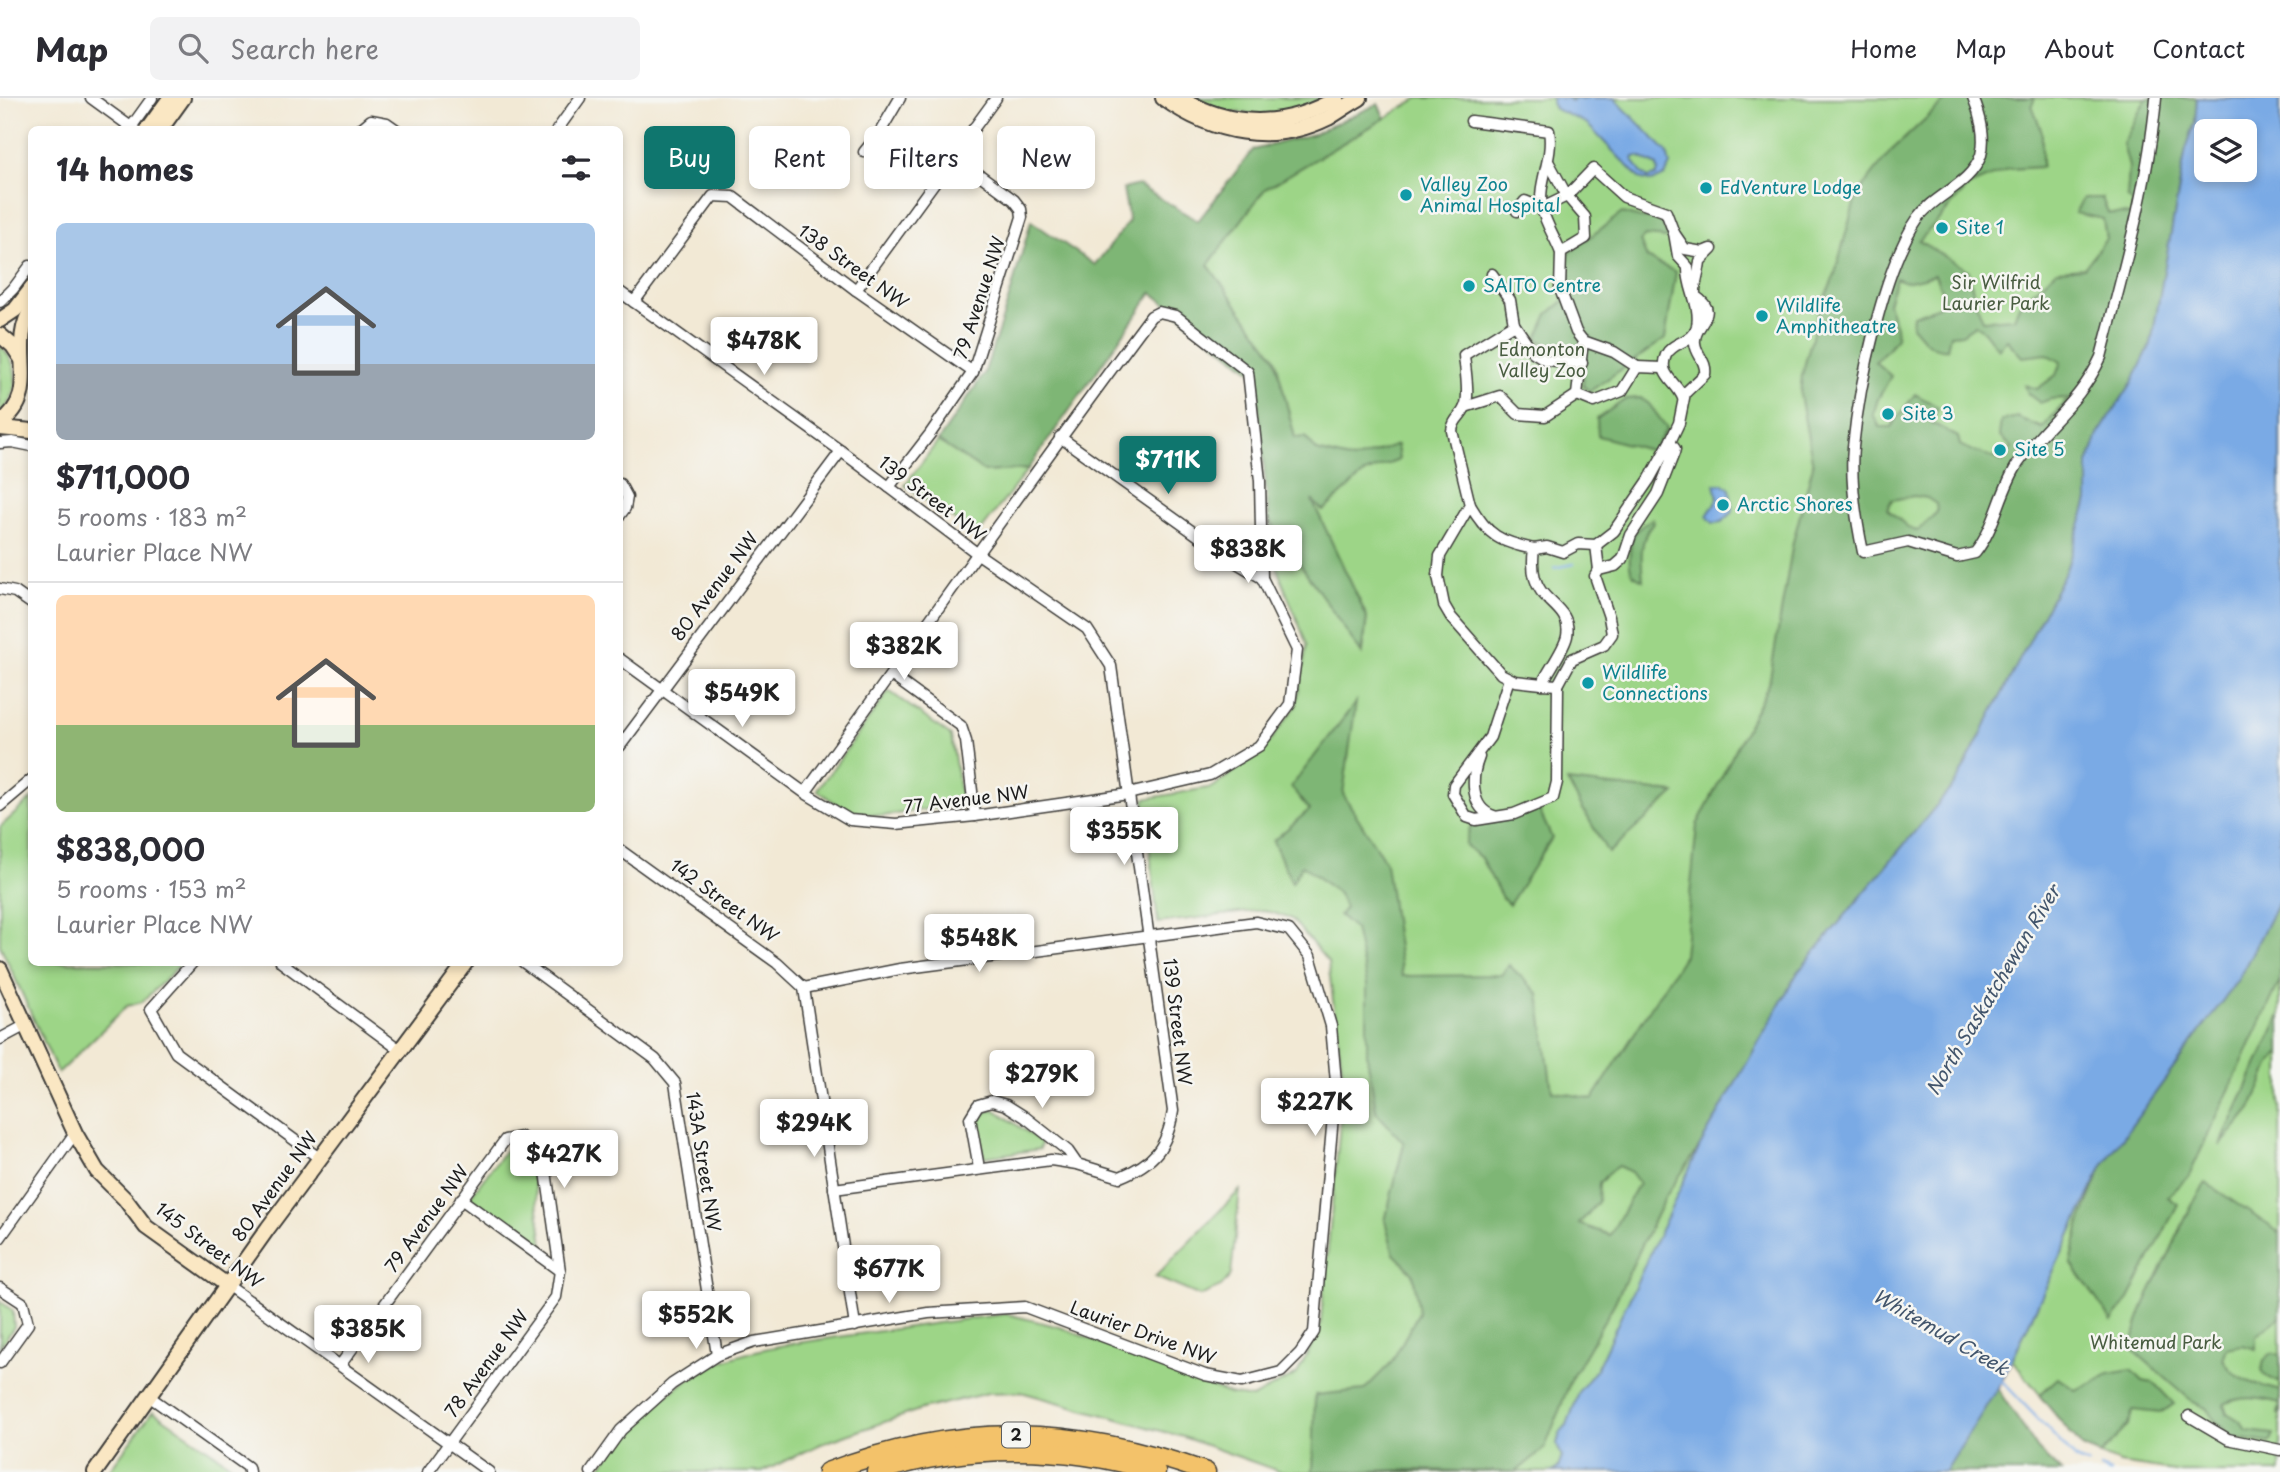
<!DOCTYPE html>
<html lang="en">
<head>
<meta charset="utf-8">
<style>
	:root { --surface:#fff; --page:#f2f2f3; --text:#2b2b33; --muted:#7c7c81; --line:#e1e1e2; --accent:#0f766e }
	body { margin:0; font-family:"Playpen Sans",sans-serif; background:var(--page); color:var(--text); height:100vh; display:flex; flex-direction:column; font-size:26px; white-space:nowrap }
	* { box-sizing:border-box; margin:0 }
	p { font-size:23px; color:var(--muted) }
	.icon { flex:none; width:38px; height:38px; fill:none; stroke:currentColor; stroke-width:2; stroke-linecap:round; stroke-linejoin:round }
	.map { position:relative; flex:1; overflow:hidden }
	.sheet { position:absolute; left:28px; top:28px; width:595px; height:840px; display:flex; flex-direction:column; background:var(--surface); border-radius:10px; box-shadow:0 4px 10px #0003 }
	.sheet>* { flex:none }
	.hud { position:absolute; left:644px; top:28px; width:665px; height:63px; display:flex; gap:14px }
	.tools { position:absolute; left:2194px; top:21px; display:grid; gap:14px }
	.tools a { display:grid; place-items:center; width:63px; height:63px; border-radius:10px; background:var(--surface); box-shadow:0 4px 10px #0003; font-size:35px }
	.price { position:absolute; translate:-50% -60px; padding:0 16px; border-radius:7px; background:#fff; color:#222; font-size:23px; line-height:46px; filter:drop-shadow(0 2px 4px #0008) }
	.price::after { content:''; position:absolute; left:50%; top:42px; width:21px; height:16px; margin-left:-10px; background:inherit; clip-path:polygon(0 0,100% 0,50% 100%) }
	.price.current { background:var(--accent); color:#fff }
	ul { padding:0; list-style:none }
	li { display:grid; align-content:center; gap:14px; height:371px; padding:0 28px }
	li+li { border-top:2px solid var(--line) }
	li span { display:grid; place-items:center; height:217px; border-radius:10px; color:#555 }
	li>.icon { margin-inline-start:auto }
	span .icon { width:126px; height:126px; fill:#fffc; stroke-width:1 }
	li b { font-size:30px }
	h2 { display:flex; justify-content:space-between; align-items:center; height:84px; padding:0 28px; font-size:30px }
	.tag { padding:0 24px; border-radius:10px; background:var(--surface); box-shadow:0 4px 10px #0003; font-size:24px; line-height:63px }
	.tag.current { background:var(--accent); color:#fff }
	header { display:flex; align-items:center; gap:42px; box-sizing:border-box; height:98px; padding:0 35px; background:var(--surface); border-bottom:2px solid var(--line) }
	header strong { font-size:33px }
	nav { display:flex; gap:38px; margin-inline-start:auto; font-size:24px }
	.search { width:490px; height:63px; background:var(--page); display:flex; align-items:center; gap:18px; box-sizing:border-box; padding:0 24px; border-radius:10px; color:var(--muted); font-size:26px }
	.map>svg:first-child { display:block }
	.green { fill:#9dd587; stroke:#5c7852; stroke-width:2 }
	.forest { fill:#7eb674; stroke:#4d6948; stroke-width:2; fill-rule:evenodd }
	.water { fill:#7aaae5; stroke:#4b6380; stroke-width:2; fill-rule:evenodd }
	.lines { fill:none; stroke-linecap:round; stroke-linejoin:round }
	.stream { stroke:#7aaae5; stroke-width:2.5 }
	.street-casing { stroke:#3c3b38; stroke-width:13 }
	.secondary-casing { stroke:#3c3b38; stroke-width:18 }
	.highway-casing { stroke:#3c3b38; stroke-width:21 }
	.street { stroke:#fff; stroke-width:10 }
	.secondary { stroke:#fae7c3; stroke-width:14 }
	.highway { stroke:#f3c26a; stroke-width:18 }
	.culture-dot { fill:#0f9aa8; stroke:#f6f6f2; stroke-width:2.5 }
	.labels { text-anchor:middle; stroke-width:5; stroke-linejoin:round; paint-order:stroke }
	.shield { fill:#f6f6f2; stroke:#5d5d5c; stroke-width:2 }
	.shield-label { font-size:16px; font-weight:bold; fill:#1c1c1c }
	.culture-label { font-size:18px; fill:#0d838f; stroke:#f6f6f2; text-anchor:start }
	.street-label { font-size:18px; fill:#1c1c1c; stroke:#f6f6f2 }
	.park-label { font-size:18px; fill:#495d41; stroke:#f6f6f2 }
	.water-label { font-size:19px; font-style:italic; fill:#42556c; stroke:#f6f6f2 }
</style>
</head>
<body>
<header>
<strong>Map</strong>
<div class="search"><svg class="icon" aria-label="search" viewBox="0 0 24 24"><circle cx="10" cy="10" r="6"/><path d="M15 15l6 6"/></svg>Search here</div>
<nav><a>Home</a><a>Map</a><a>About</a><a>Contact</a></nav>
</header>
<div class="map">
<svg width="2280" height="1374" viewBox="0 0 2280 1374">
	<rect width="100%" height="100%" fill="#f6f6f2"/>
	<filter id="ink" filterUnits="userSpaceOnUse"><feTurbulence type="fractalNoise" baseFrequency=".0143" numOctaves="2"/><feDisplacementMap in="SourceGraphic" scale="14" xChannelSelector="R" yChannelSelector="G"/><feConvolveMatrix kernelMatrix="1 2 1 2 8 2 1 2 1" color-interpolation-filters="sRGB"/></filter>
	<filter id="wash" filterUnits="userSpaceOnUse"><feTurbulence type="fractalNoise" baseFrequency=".00686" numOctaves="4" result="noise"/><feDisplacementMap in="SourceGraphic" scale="28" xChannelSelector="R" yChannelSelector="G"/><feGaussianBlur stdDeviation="1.57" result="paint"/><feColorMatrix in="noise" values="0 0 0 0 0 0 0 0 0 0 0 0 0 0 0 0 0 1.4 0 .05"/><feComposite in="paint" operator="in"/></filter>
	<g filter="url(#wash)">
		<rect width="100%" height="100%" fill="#f2e9d5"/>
		<!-- green -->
		<g class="green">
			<polygon points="1191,0 1327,0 1276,18 1221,13"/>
			<path d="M1419,0H2197L2151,246L1596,1272L1580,1292L1567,1327L1560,1335L1557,1346L1562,1359L1558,1370L1552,1374H1281L1183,1339L1021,1294L988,1295L922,1311L821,1346L762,1374H597C627,1330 673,1284 723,1263C760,1249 799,1245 838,1239C883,1233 929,1226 974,1220L1007,1216L1060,1229L1229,1296L1252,1300L1297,1276L1320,1231L1344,986L1328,864L1292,821L1263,812L1158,825L1144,701L1213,689L1263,652L1296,608L1307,547L1278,473L1269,421L1363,555L1367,519L1310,400L1275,260L1208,167L1265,91Z"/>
			<path d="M0,247C20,267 21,295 0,315Z"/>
			<polygon points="938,343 985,374 1028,371 977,438 905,387"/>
			<polygon points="889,593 951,638 962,706 883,718 848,714 817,692"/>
			<polygon points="31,701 32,864 182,865 142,904 127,908 58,975 0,847 0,729"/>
			<polygon points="2280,801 2280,1374 2182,1374 2119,1365 2082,1349 2012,1262 2103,1067 2239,880"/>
			<path d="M996,1012L1041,1044L1040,1051L985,1059C980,1041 974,1030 984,1014Z"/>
			<polygon points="510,1050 524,1053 531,1063 544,1153 469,1100 504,1054"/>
			<polygon points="1240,1092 1231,1177 1221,1189 1200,1198 1155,1179"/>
			<polygon points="0,1203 13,1213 14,1229 0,1249"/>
			<polygon points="153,1313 236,1370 238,1374 108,1374"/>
		</g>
		<!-- forest -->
		<g class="forest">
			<path d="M1948,0H2035L2032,7L2042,34V69L2009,71L1969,88L1919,143L1969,173L1974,199L1983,222L2014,220L2019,207L2057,172L2084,170L2106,141L2103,121L2075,115L2083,100H2102L2108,115L2131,117L2133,105L2127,99L2129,69L2123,46L2146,0H2197L2195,25L2186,51L2151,246L2133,283L2098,337L2088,366V403L2066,472L1957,683L1798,874L1700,1048L1664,1101L1614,1206L1572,1279L1545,1350L1516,1374L1411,1372L1313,1374L1315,1297L1364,1292L1391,1265L1419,1214L1413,1175L1394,1156L1385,1123L1404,1045L1376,1014L1367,958V886L1355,831L1339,817L1345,810L1339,796L1302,767L1292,785L1273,743L1309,712L1291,689L1356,604L1343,696L1386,765L1402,878L1501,877L1509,867L1539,896L1552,993L1593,1001L1684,857L1697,727L1769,586L1793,444L1813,367L1800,297L1802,277L1818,216L1834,179L1854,106L1863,89L1891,53ZM1935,177L1944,199L1939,208L1913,217L1912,228C1922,239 1930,253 1947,251L1950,237L1962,236L1975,227L1984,233L1998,251L2007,242L2022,259L2047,256L2061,264L2056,277L2037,291L2025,287L2028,296L2040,305L2051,301L2069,300L2042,330L2017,319L2001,323L1999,338L2012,349L2003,364C1988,356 1974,355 1960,347L1958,339L1932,325L1938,309L1915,296L1891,329H1880L1873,317L1878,301L1891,278L1875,264L1897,240L1896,228L1888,205L1896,180L1906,184ZM1914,398L1927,400L1936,406L1937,414L1917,433L1909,430L1887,411L1892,402ZM1618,1068L1631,1074L1639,1085L1610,1137L1579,1126L1598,1104L1599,1086L1608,1075Z"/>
			<polygon points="1378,6 1385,20 1265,91 1208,167 1275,259 1295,340 1305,339 1317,353 1353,362 1397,347 1399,362 1365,375 1323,413 1312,402 1367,519 1362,556 1269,421 1255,276 1152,195 1028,371 985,374 938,343 984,276 1010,197 1031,123 1095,167 1129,123 1123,91 1138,87 1198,123 1253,52 1313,36"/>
			<polygon points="1622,115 1641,120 1660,121 1669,140 1645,138 1640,143 1647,160 1676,174 1665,241 1590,293 1583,288 1584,265 1537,241 1548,216 1573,195 1563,159"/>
			<polygon points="1641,300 1649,306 1667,330 1653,353 1598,338 1597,321 1626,301"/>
			<path d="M1652,421L1653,425C1639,440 1641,462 1643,482C1641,481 1634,477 1633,476C1627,469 1630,444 1634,436C1638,430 1645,425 1652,421Z"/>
			<polygon points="1567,683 1675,695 1608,755"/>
			<polygon points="1539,712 1552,740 1509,807 1502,800 1481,760 1465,747 1470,729"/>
			<polygon points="2280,801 2280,883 2189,1078 2168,1099 2178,1106 2128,1203 2112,1223 2071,1165 2080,1125 2103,1067 2239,880"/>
			<polygon points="2280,917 2280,954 2271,966 2251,1011 2220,1048"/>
			<path d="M2206,1085L2280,1135V1219L2256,1238V1251L2242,1247L2227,1250L2223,1261C2235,1284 2257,1286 2280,1293V1315L2278,1316L2280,1305C2260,1300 2243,1297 2224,1306L2227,1315L2240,1323L2247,1333L2274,1336L2270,1345L2234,1340L2216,1324L2206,1310L2193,1304L2132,1251C2136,1216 2154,1187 2169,1156C2181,1131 2190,1107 2206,1085Z"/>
			<polygon points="2272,1256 2280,1257 2280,1285 2264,1277 2262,1272 2264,1262"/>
			<polygon points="2131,1272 2142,1283 2154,1285 2174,1306 2160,1315 2133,1312 2128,1327 2101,1357 2082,1349 2039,1297 2058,1280 2075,1292 2093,1285 2108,1276"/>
			<polygon points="1997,1290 2038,1352 2061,1374 1945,1374"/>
		</g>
		<!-- water -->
		<g class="water">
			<path d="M1552,0H1567L1571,3L1577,0L1582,2L1585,0H1614L1667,54L1670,67L1665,78L1652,84L1639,80L1586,25L1555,11L1552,5ZM1638,58L1657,68L1658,73L1656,78L1648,80L1641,74L1633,62L1634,59Z"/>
			<path d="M2197,0H2280V801L2239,880L2103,1067L2002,1283L1945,1374H1552L1558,1370L1562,1359L1557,1346L1560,1335L1567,1327L1580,1292L1596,1272L1700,1048L1798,874L1957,683L2066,472L2088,403V366L2098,337L2133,283L2151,246L2186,51L2195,25ZM2207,33H2245V72H2207Z"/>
			<polygon points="1715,386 1723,386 1730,391 1733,414 1722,424 1713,425 1707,418 1718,400"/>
		</g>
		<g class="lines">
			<!-- stream -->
			<g class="stream">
				<polyline points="1554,470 1574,466"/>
				<polyline points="2001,1282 2077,1362 2088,1366"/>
				<polyline points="2100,1370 2110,1374"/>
			</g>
		</g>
	</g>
	<g filter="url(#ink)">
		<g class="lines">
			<!-- street casing -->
			<g class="street-casing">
				<g id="street">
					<polyline points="91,0 135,32"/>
					<path d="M1973,0C1980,16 1986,39 1981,57C1971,87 1935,96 1918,120C1883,170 1859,288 1853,349C1850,383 1856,421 1863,454L1908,444L1957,459L1975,455C1996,429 2000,392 2019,364C2047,325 2080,305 2101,259C2123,174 2148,88 2156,0"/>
					<path d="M1471,23L1549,33C1554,60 1537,85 1542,110C1545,125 1556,141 1561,155"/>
					<polyline points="129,32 152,0"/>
					<polyline points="359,32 371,22 387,25 397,32"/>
					<polyline points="557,32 580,0"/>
					<polyline points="880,34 940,77"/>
					<polyline points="864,54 880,34 900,0"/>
					<polyline points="1549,65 1567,98 1585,119 1586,140 1561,155 1560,191 1576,234 1583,243 1614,254 1637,269"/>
					<polyline points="1517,113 1525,103 1542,110 1567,98 1593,71 1624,99 1666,114 1674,135"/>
					<polyline points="1492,176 1510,202 1514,226 1533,254 1546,262 1582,265"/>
					<polyline points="856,192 996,0"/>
					<path d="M620,194L841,353L978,456L1087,531L1111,568L1173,1013C1167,1050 1154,1065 1120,1079L1077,1066L1068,1053L1025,1019L1006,1007L992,1003L978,1007L970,1020L979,1070"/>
					<polyline points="0,204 13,191 30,168"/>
					<polyline points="634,204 713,98 733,99 856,192 973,274"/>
					<path d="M1514,226L1464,257C1465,270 1470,297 1465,309C1461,319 1453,321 1452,333L1470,407L1440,458L1438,478L1444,507L1451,519L1501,576L1515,583L1542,586"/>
					<polyline points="1577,297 1583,243"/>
					<path d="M1683,300C1677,284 1657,277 1666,257C1673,243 1693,245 1697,228C1701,206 1687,190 1688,169L1678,158L1674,135L1685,151L1703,154L1710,151"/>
					<polyline points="1465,309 1500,298 1518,316 1545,318 1577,297 1594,304 1622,293 1637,269 1663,270"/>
					<polyline points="1060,339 1235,464 1262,480"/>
					<path d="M1670,344L1675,351L1674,355L1658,396L1631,437L1623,461L1615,468L1599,472L1595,478L1609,519L1612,536L1604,547L1572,561L1558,587L1542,586C1548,573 1565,550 1567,538C1571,515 1552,508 1541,493C1532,481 1532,465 1534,451L1547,449L1563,454L1578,446L1596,447L1614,433L1649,382L1670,344L1679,325L1685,295L1705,276C1707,263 1696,257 1695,245C1692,227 1723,216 1695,198C1694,185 1699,176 1700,163L1712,151"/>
					<polyline points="0,345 12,344 32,348"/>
					<polyline points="620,386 627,399 625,410 620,417"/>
					<polyline points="889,389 930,336 973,274 1022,119 1021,111 1014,102 954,58"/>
					<path d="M1470,407C1488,438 1500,444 1534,451"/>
					<polyline points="1596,447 1599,472"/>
					<polyline points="0,491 15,494 32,506"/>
					<path d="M620,561L805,695L850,722L896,726L975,718L1128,696L1210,677L1259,648L1290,606L1297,552L1262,480L1260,383L1248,274L1176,218L1159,214L1151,218C1033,375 921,536 805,695"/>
					<polyline points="891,577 961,628 966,643 975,718"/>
					<polyline points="1509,581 1490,639 1454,687 1453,696 1467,719 1476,722 1514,716 1553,700 1557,684 1558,587"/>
					<polyline points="620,648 841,353"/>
					<path d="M1479,659C1471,679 1470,711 1494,718"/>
					<polyline points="0,708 32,681"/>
					<polyline points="620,752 777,865 804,890"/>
					<polyline points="193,864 151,911 176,955 319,1060"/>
					<polyline points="281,864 400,952"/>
					<polyline points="523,864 655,961 675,985 717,1257"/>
					<polyline points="804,890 855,1228"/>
					<polyline points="0,941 26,927"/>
					<polyline points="834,1091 1051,1062 1077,1066"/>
					<polyline points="461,1101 560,1173"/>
					<polyline points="0,1140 75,1035"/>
					<polyline points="227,1187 489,1374"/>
					<polyline points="0,1190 23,1205 28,1226 0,1265"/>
					<polyline points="341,1266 505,1042 521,1039 538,1050 545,1066 560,1173 556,1199 428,1374"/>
					<polyline points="150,1299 248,1369 249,1374"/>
					<polyline points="2189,1318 2228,1341 2280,1352"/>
					<polyline points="591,1374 621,1332 672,1286 717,1257 754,1244 928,1215 1025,1209 1205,1277 1242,1284 1281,1274 1300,1255 1314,1234 1336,984 1331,928 1310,858 1289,832 1256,824 900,871 804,890"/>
				</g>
			</g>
			<!-- secondary casing -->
			<g class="secondary-casing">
				<g id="secondary">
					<path d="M1163,0C1212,35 1271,48 1328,20C1339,14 1349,6 1360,0"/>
					<path d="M1181,0C1231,31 1286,30 1337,0"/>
					<polyline points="147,32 170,0"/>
					<polyline points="160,32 183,0"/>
					<polyline points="0,222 15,212 32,190"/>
					<polyline points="0,237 13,248 21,260"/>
					<path d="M0,325C44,294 6,251 32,210"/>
					<polyline points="0,330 32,333"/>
					<polyline points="0,871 75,1035 97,1073 125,1101 146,1129 227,1187"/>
					<polyline points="95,1374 268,1130 466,864"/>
				</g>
			</g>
			<!-- highway casing -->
			<g class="highway-casing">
				<g id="highway">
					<path d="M827,1374C959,1323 1074,1327 1206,1374"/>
					<path d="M876,1374C964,1346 1067,1346 1156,1374"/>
				</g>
			</g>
			<!-- street -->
			<use href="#street" class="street"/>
			<!-- secondary -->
			<use href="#secondary" class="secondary"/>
			<!-- highway -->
			<use href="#highway" class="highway"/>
		</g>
	</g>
	<!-- markers -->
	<g class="culture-dot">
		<circle cx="1706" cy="90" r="7"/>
		<circle cx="1406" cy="97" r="7"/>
		<circle cx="1942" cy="130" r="7"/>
		<circle cx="1469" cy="188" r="7"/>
		<circle cx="1762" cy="218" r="7"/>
		<circle cx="1888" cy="316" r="7"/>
		<circle cx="2000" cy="352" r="7"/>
		<circle cx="1723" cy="407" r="7"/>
		<circle cx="1588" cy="585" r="7"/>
	</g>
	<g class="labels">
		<!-- shield labels -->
		<rect class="shield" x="1002" y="1324.5" width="28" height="25" rx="5"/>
		<g class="shield-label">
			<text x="1016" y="1343">2</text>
		</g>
		<!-- culture labels -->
		<g class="culture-label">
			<text x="1420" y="93">Valley Zoo<tspan x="1420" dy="21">Animal Hospital</tspan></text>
			<text x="1720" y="96">EdVenture Lodge</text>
			<text x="1956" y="136">Site 1</text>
			<text x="1483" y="194">SAITO Centre</text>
			<text x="1776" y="214">Wildlife<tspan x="1776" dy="21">Amphitheatre</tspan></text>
			<text x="1902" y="322">Site 3</text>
			<text x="2014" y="358">Site 5</text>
			<text x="1737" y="413">Arctic Shores</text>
			<text x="1602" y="581">Wildlife<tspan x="1602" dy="21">Connections</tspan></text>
		</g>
		<!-- street labels -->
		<g class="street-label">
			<text transform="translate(853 169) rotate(36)" y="6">138 Street NW</text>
			<text transform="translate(980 200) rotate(-72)" y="6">79 Avenue NW</text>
			<text transform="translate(932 401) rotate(37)" y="6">139 Street NW</text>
			<text transform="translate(715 489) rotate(-53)" y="6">80 Avenue NW</text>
			<text transform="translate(966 702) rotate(-7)" y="6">77 Avenue NW</text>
			<text transform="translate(724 803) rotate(36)" y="6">142 Street NW</text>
			<text transform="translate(1177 924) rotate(83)" y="6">139 Street NW</text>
			<text transform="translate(703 1064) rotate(81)" y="6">143A Street NW</text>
			<text transform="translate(275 1089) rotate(-54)" y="6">80 Avenue NW</text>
			<text transform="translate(427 1121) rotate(-54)" y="6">79 Avenue NW</text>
			<text transform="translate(209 1148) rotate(37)" y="6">145 Street NW</text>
			<text transform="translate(1143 1235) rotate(20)" y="6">Laurier Drive NW</text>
			<text transform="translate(487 1266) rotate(-54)" y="6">78 Avenue NW</text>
		</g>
		<!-- park labels -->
		<g class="park-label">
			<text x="1996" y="191">Sir Wilfrid<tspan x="1996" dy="21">Laurier Park</tspan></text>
			<text x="1542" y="258">Edmonton<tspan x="1542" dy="21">Valley Zoo</tspan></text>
			<text x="2156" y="1251">Whitemud Park</text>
		</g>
		<!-- water labels -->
		<g class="water-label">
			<text transform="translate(1993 892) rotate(-59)" y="7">North Saskatchewan River</text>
			<text transform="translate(1941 1234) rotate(30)" y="7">Whitemud Creek</text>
		</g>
	</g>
</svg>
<div class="tools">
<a><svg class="icon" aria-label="layers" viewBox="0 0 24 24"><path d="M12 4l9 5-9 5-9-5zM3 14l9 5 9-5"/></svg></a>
</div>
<b class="price" style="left:764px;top:279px">$478K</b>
<b class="price current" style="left:1168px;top:398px">$711K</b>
<b class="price" style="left:1248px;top:487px">$838K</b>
<b class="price" style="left:904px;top:584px">$382K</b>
<b class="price" style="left:742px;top:631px">$549K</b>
<b class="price" style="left:1124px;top:769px">$355K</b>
<b class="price" style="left:979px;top:876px">$548K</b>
<b class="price" style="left:1042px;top:1012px">$279K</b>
<b class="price" style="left:1315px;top:1040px">$227K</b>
<b class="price" style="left:814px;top:1061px">$294K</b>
<b class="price" style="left:564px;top:1092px">$427K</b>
<b class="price" style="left:889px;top:1207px">$677K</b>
<b class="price" style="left:696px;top:1253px">$552K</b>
<b class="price" style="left:368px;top:1267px">$385K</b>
<div class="hud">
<a class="tag current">Buy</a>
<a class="tag">Rent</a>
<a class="tag">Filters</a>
<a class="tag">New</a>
</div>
<section class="sheet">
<h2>14 homes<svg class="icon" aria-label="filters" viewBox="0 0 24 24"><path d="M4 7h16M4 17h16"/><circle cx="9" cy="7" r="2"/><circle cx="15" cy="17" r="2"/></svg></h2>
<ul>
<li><span style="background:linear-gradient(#a9c7e8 65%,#9aa5b1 0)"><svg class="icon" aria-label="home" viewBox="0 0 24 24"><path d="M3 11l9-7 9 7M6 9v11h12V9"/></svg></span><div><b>$711,000</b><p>5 rooms · 183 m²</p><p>Laurier Place NW</p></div></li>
<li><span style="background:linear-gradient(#ffd9b3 60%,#8fb573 0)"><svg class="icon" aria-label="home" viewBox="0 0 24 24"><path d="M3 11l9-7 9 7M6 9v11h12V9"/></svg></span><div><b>$838,000</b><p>5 rooms · 153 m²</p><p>Laurier Place NW</p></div></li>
</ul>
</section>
</div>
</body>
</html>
